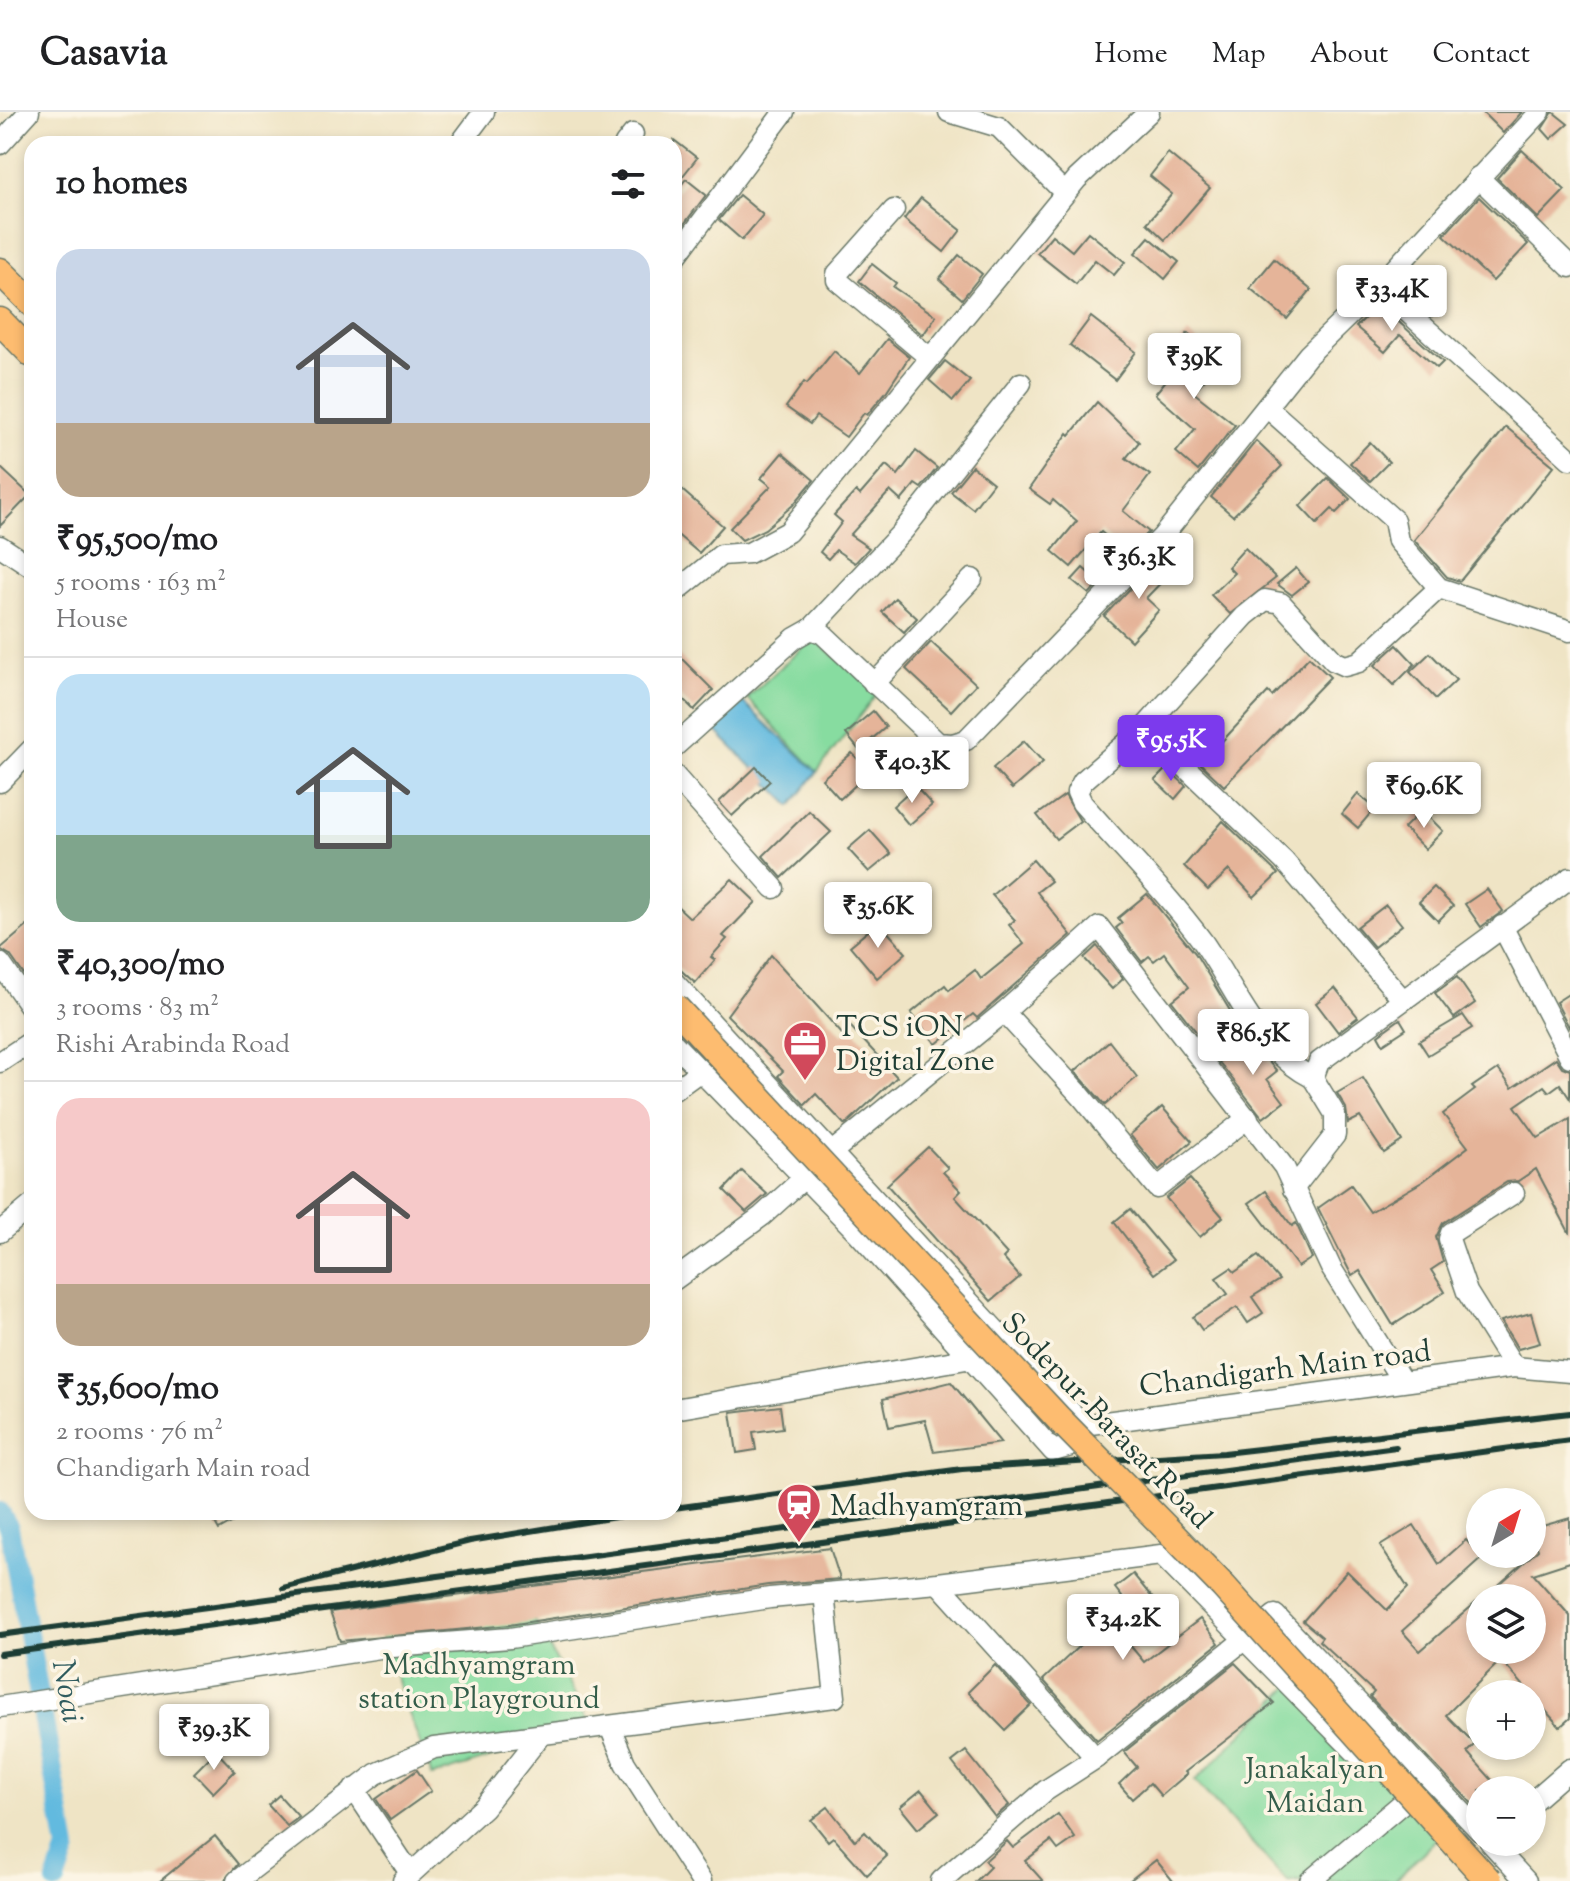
<!DOCTYPE html>
<html lang="en">
<head>
<meta charset="utf-8">
<style>
	:root { --surface:#fff; --page:#f2f2f2; --text:#202124; --muted:#757577; --line:#e0e0e0; --accent:#7c3aed }
	body { margin:0; font-family:"Sorts Mill Goudy",serif; background:var(--page); color:var(--text); height:100vh; display:flex; flex-direction:column; font-size:30px; white-space:nowrap }
	* { box-sizing:border-box; margin:0 }
	p { font-size:26px; color:var(--muted) }
	.icon { flex:none; width:44px; height:44px; fill:none; stroke:currentColor; stroke-width:2; stroke-linecap:round; stroke-linejoin:round }
	.map { position:relative; flex:1; overflow:hidden }
	.side { position:absolute; left:24px; top:24px; width:658px; height:1384px; display:flex; flex-direction:column; background:var(--surface); border-radius:24px; box-shadow:0 4px 12px #0003 }
	.side>* { flex:none }
	.needle { width:52px; rotate:38deg }
	.fabs { position:absolute; left:1466px; top:1376px; display:grid; gap:16px }
	.fabs a { display:grid; place-items:center; width:80px; height:80px; border-radius:50%; background:var(--surface); box-shadow:0 4px 12px #0003; font-size:40px }
	.price { position:absolute; translate:-50% -68px; padding:0 18px; border-radius:8px; background:#fff; color:#222; font-size:26px; line-height:52px; filter:drop-shadow(0 2px 4px #0008) }
	.price::after { content:''; position:absolute; left:50%; top:48px; width:24px; height:18px; margin-left:-12px; background:inherit; clip-path:polygon(0 0,100% 0,50% 100%) }
	.price.current { background:var(--accent); color:#fff }
	ul { padding:0; list-style:none }
	li { display:grid; align-content:center; gap:16px; height:424px; padding:0 32px }
	li+li { border-top:2px solid var(--line) }
	li span { display:grid; place-items:center; height:248px; border-radius:24px; color:#555 }
	li>.icon { margin-inline-start:auto }
	span .icon { width:144px; height:144px; fill:#fffc; stroke-width:1 }
	li b { font-size:34px }
	h2 { display:flex; justify-content:space-between; align-items:center; height:96px; padding:0 32px; font-size:34px }
	header { display:flex; align-items:center; gap:48px; box-sizing:border-box; height:112px; padding:0 40px; background:var(--surface); border-bottom:2px solid var(--line) }
	header strong { font-size:38px }
	nav { display:flex; gap:44px; margin-inline-start:auto; font-size:28px }
	.map>svg:first-child { display:block }
	.green { fill:#87dca0; stroke:#538c6a; stroke-width:2 }
	.water { fill:#62badf; stroke:#407c8a; stroke-width:2 }
	.lines { fill:none; stroke-linecap:round; stroke-linejoin:round }
	.canal { stroke:#62badf; stroke-width:20 }
	.building { fill:#e5b499 }
	.minor-casing { stroke:#687767; stroke-width:23 }
	.major-casing { stroke:#687767; stroke-width:29 }
	.minor { stroke:#fff; stroke-width:20 }
	.major { stroke:#fdbc70; stroke-width:26 }
	.rail { stroke:#1f3d34; stroke-width:6 }
	.major-bridge-casing { stroke:#687767; stroke-width:29; stroke-linecap:butt }
	.major-bridge { stroke:#fdbc70; stroke-width:26 }
	.labels { text-anchor:middle; stroke-width:7; stroke-linejoin:round; paint-order:stroke }
	.poi-label { font-size:30px; fill:#1f3d34; stroke:#fcf5e5; text-anchor:start }
	.street-label { font-size:30px; fill:#1f3d34; stroke:#fcf5e5 }
	.park-label { font-size:30px; fill:#345d4a; stroke:#fcf5e5 }
	.water-label { font-size:32px; font-style:italic; fill:#305c5f; stroke:#fcf5e5 }
</style>
</head>
<body>
<header>
<strong>Casavia</strong>
<nav><a>Home</a><a>Map</a><a>About</a><a>Contact</a></nav>
</header>
<div class="map">
<svg width="1570" height="1769" viewBox="0 0 1570 1769">
	<rect width="100%" height="100%" fill="#fcf5e5"/>
	<filter id="ink" filterUnits="userSpaceOnUse"><feTurbulence type="fractalNoise" baseFrequency=".0125" numOctaves="2"/><feDisplacementMap in="SourceGraphic" scale="16" xChannelSelector="R" yChannelSelector="G"/><feConvolveMatrix kernelMatrix="1 2 1 2 8 2 1 2 1" color-interpolation-filters="sRGB"/></filter>
	<filter id="wash" filterUnits="userSpaceOnUse"><feTurbulence type="fractalNoise" baseFrequency=".006" numOctaves="4" result="noise"/><feDisplacementMap in="SourceGraphic" scale="32" xChannelSelector="R" yChannelSelector="G"/><feGaussianBlur stdDeviation="1.8" result="paint"/><feColorMatrix in="noise" values="0 0 0 0 0 0 0 0 0 0 0 0 0 0 0 0 0 1.4 0 .05"/><feComposite in="paint" operator="in"/></filter>
	<g filter="url(#wash)">
		<rect width="100%" height="100%" fill="#efe4c5"/>
		<!-- green -->
		<g class="green">
			<polygon points="813,526 878,580 817,660 747,586"/>
			<polygon points="523,1486 591,1614 432,1664 373,1503"/>
			<polygon points="1314,1550 1461,1702 1395,1769 1287,1769 1195,1669"/>
		</g>
		<!-- water -->
		<polygon class="water" points="743,590 817,660 791,694 715,618"/>
		<g class="lines">
			<!-- canal -->
			<polyline class="canal" points="0,1400 9,1416 67,1737 56,1769"/>
		</g>
		<g id="blocks">
			<!-- building -->
			<g class="building">
				<polygon points="1482,0 1522,0 1503,21"/>
				<polygon points="1553,0 1568,12 1551,27 1542,17"/>
				<polygon points="674,28 697,46 674,75"/>
				<polygon points="1522,38 1565,78 1538,106 1497,66"/>
				<polygon points="1168,41 1210,76 1165,128 1147,111 1172,82 1150,64"/>
				<polygon points="686,67 706,83 678,120 674,117 674,82"/>
				<polygon points="739,83 763,103 742,128 719,108"/>
				<polygon points="1479,85 1528,132 1493,169 1444,123"/>
				<polygon points="921,86 961,118 944,140 904,107"/>
				<polygon points="1088,120 1125,150 1114,163 1095,148 1076,172 1037,141 1052,123 1072,139"/>
				<polygon points="1149,125 1179,150 1165,167 1135,141"/>
				<polygon points="959,143 982,162 962,187 939,167"/>
				<polygon points="1274,147 1311,178 1287,207 1250,176"/>
				<polygon points="872,152 896,171 893,175 936,204 923,223 859,169"/>
				<polygon points="1409,161 1442,193 1432,204 1397,173"/>
				<polygon points="1379,192 1443,250 1437,256 1400,223 1385,240 1356,215"/>
				<polygon points="1091,205 1136,240 1115,268 1070,233"/>
				<polygon points="1188,221 1221,249 1193,280 1235,313 1198,359 1176,340 1195,317 1155,282 1177,255 1166,246"/>
				<polygon points="887,227 909,245 886,280 867,303 864,301 846,325 816,304 810,312 786,295 804,270 807,272 834,239 860,261"/>
				<polygon points="945,249 970,269 953,289 929,268"/>
				<polygon points="1097,290 1139,330 1126,346 1150,363 1123,399 1149,420 1127,442 1101,420 1071,455 1052,439 1077,409 1053,388 1050,392 1029,377 1068,321 1070,323"/>
				<polygon points="1506,315 1554,354 1460,469 1447,465 1414,428"/>
				<polygon points="1256,329 1282,354 1233,404 1211,385"/>
				<polygon points="1370,330 1389,350 1370,369 1350,351"/>
				<polygon points="916,339 937,356 921,376 915,372 901,389 890,379 850,423 869,436 855,451 836,438 828,447 820,440 842,410 834,403 856,379 860,383 886,353 898,363"/>
				<polygon points="782,341 814,368 793,393 765,417 742,428 730,416 771,374 761,366"/>
				<polygon points="972,354 993,371 973,397 951,380"/>
				<polygon points="0,355 30,383 0,414"/>
				<polygon points="1328,366 1350,387 1336,401 1332,397 1317,412 1300,394"/>
				<polygon points="674,371 723,414 699,441 674,420"/>
				<polygon points="1245,436 1276,466 1230,502 1211,483 1234,461 1228,455"/>
				<polygon points="1163,442 1176,455 1146,486 1159,498 1131,529 1104,504"/>
				<polygon points="1083,456 1100,471 1089,482 1072,468"/>
				<polygon points="1296,456 1308,470 1292,483 1277,472"/>
				<polygon points="895,486 917,506 904,520 882,500"/>
				<polygon points="931,530 976,572 951,599 906,557"/>
				<polygon points="1397,533 1415,552 1394,573 1375,553"/>
				<polygon points="674,539 713,578 694,598 674,578"/>
				<polygon points="1430,541 1456,568 1436,587 1410,560"/>
				<polygon points="1309,545 1330,565 1224,674 1183,635 1194,622 1213,639 1268,580 1272,584"/>
				<polygon points="873,599 886,615 859,638 846,622"/>
				<polygon points="1024,629 1043,650 1012,677 993,656"/>
				<polygon points="852,641 870,660 840,687 822,667"/>
				<polygon points="756,655 770,669 732,704 719,690"/>
				<polygon points="1167,656 1186,674 1175,687 1155,668"/>
				<polygon points="915,674 932,693 909,713 893,694"/>
				<polygon points="1358,682 1375,696 1358,716 1342,702"/>
				<polygon points="1065,683 1080,709 1056,727 1037,703"/>
				<polygon points="1422,698 1443,719 1425,737 1404,716"/>
				<polygon points="809,699 831,720 782,766 763,744"/>
				<polygon points="1223,709 1278,762 1254,785 1229,758 1208,778 1184,754"/>
				<polygon points="870,718 891,742 869,760 848,737"/>
				<polygon points="1033,748 1051,769 1037,780 1071,823 977,906 973,902 936,932 911,901 945,873 949,878 975,858 981,867 1024,832 1009,813 1015,808 992,783"/>
				<polygon points="732,767 756,790 723,824 727,827 711,845 715,848 695,871 674,852 674,791 690,806"/>
				<polygon points="1434,775 1453,794 1438,809 1419,790"/>
				<polygon points="1487,777 1503,799 1481,815 1465,792"/>
				<polygon points="1147,782 1195,841 1232,902 1202,927 1172,889 1189,875 1164,841 1154,849 1149,844 1142,850 1116,816 1122,811 1118,806"/>
				<polygon points="1386,793 1402,813 1374,835 1357,815"/>
				<polygon points="32,810 32,856 24,863 10,843 0,837"/>
				<polygon points="879,810 906,841 877,866 850,834"/>
				<polygon points="1097,834 1123,867 1112,877 1084,846"/>
				<polygon points="771,843 843,923 851,915 897,965 845,1013 816,982 805,993 778,964 783,959 727,903"/>
				<polygon points="1457,865 1475,891 1454,906 1435,881"/>
				<polygon points="1335,876 1358,905 1338,920 1316,891"/>
				<polygon points="1570,881 1570,917 1556,890"/>
				<polygon points="1463,903 1472,916 1428,943 1419,929"/>
				<polygon points="1400,907 1406,917 1383,932 1378,923"/>
				<polygon points="1247,926 1277,959 1267,967 1284,990 1263,1006 1219,950"/>
				<polygon points="1109,929 1137,965 1105,993 1075,959"/>
				<polygon points="1556,946 1562,955 1570,958 1570,987 1560,972 1549,980 1544,974 1515,994 1538,1026 1570,1007 1570,1122 1536,1057 1518,1069 1507,1070 1443,1111 1436,1125 1443,1150 1431,1158 1445,1180 1393,1213 1360,1159 1352,1164 1318,1096 1351,1073 1370,1100 1422,1070 1468,1035 1443,1002 1475,978 1472,975 1498,957 1512,976"/>
				<polygon points="1363,966 1402,1029 1384,1041 1360,1005 1348,1011 1346,996 1337,981"/>
				<polygon points="1162,995 1192,1029 1159,1058 1130,1023"/>
				<polygon points="928,1035 948,1056 943,1060 961,1079 955,1085 1007,1142 1003,1146 1020,1165 991,1189 887,1073"/>
				<polygon points="742,1059 767,1082 746,1100 724,1078"/>
				<polygon points="1190,1067 1223,1105 1200,1125 1166,1086"/>
				<polygon points="1266,1079 1292,1114 1296,1111 1312,1146 1298,1155 1249,1091"/>
				<polygon points="1130,1097 1173,1148 1154,1162 1114,1110"/>
				<polygon points="1258,1144 1279,1168 1252,1185 1263,1201 1248,1211 1237,1195 1202,1218 1193,1205 1228,1182 1216,1166 1231,1156 1235,1160"/>
				<polygon points="1531,1201 1540,1231 1518,1237 1501,1209"/>
				<polygon points="951,1270 1001,1331 934,1340 925,1308 889,1315 883,1287"/>
				<polygon points="780,1294 783,1316 753,1320 756,1338 737,1341 731,1300"/>
				<polygon points="209,1400 251,1400 219,1418"/>
				<polygon points="1570,1406 1570,1450 1533,1462 1570,1504 1570,1606 1560,1615 1501,1548 1446,1603 1475,1632 1467,1640 1501,1678 1480,1678 1480,1700 1370,1585 1374,1580 1319,1529 1322,1525 1303,1509 1347,1459 1387,1498 1408,1476 1380,1434 1414,1413 1439,1452 1466,1428 1483,1446 1402,1519 1420,1539 1480,1487 1480,1538 1532,1538 1532,1524 1545,1513 1532,1498 1532,1486 1484,1486 1538,1438 1532,1417"/>
				<polygon points="830,1436 840,1467 768,1473 509,1513 340,1529 330,1500"/>
				<polygon points="1133,1462 1167,1504 1123,1525 1144,1550 1200,1507 1219,1531 1097,1628 1043,1568 1094,1520 1090,1515 1122,1485 1115,1476"/>
				<polygon points="1235,1551 1274,1591 1185,1660 1187,1662 1161,1684 1150,1671 1132,1687 1119,1672 1137,1655 1124,1640"/>
				<polygon points="995,1553 1031,1593 1005,1618 968,1580"/>
				<polygon points="216,1639 235,1659 213,1681 194,1661"/>
				<polygon points="966,1639 1009,1693 995,1705 952,1650"/>
				<polygon points="417,1658 431,1679 390,1708 376,1687"/>
				<polygon points="921,1678 939,1700 918,1717 900,1695"/>
				<polygon points="279,1683 299,1705 287,1714 268,1693"/>
				<polygon points="828,1695 855,1729 865,1720 887,1744 867,1763 833,1725 828,1729 811,1708"/>
				<polygon points="1058,1702 1075,1726 1058,1738 1051,1729 1025,1749 1043,1769 976,1769 990,1755 985,1749 1007,1729 1013,1736"/>
				<polygon points="215,1724 238,1752 224,1769 160,1769"/>
				<polygon points="1156,1748 1173,1769 1129,1769"/>
			</g>
		</g>
	</g>
	<g filter="url(#ink)">
		<use href="#blocks" fill-opacity="0" stroke="#687767" stroke-width="2"/>
		<g class="lines">
			<!-- minor casing -->
			<g class="minor-casing">
				<g id="minor">
					<polyline points="949,0 999,15 1065,81"/>
					<polyline points="0,32 29,0"/>
					<polyline points="460,32 484,0"/>
					<polyline points="625,32 633,22"/>
					<polyline points="1478,65 1570,155"/>
					<polyline points="894,98 837,162 837,168 930,246"/>
					<polyline points="674,147 784,0"/>
					<polyline points="1379,174 1570,347"/>
					<polyline points="1268,296 1394,408 1398,429 1439,476 1570,519"/>
					<polyline points="0,434 32,455"/>
					<polyline points="674,481 721,443 749,441 788,420 1077,67 1149,0"/>
					<polyline points="811,517 903,419 1021,271"/>
					<polyline points="874,572 972,467"/>
					<polyline points="1144,616 1284,749 1402,887"/>
					<polyline points="674,635 795,526 811,517 822,521 938,631 952,632 966,628 1162,425 1308,243 1379,174 1540,0"/>
					<polyline points="674,663 774,776"/>
					<polyline points="0,670 32,637"/>
					<polyline points="1502,814 1570,945"/>
					<polyline points="0,851 32,897"/>
					<polyline points="674,870 1083,1313"/>
					<polyline points="1004,900 1099,815 1284,1055 1331,1156 1402,1269"/>
					<polyline points="674,932 859,1122 1053,1339 1071,1334 1083,1313"/>
					<polyline points="0,950 32,929"/>
					<path d="M1313,966C1257,938 1237,879 1203,830C1167,781 1122,737 1082,691L1077,680L1083,669L1144,616L1245,504L1265,488L1281,491L1334,549L1345,554L1359,550L1439,476"/>
					<polyline points="674,978 699,960"/>
					<polyline points="832,1040 1004,900 1081,984 1157,1076 1248,1006"/>
					<polyline points="1293,1077 1335,1023 1335,1002 1313,966 1319,950 1570,766"/>
					<polyline points="1514,1081 1451,1121 1449,1127 1467,1180 1514,1255"/>
					<polyline points="0,1120 32,1093"/>
					<polyline points="674,1168 762,1104 804,1066"/>
					<polyline points="674,1297 972,1246"/>
					<polyline points="1083,1313 1514,1255 1570,1260"/>
					<polyline points="938,1471 1096,1646"/>
					<polyline points="0,1595 380,1536 510,1526 770,1486 938,1471 1161,1443 1372,1657"/>
					<polyline points="610,1615 625,1651 701,1769"/>
					<polyline points="354,1677 410,1761"/>
					<polyline points="1532,1690 1570,1657"/>
					<polyline points="1490,1730 1526,1769"/>
					<polyline points="237,1769 376,1662 434,1636 835,1585 824,1481"/>
					<polyline points="403,1769 484,1695 540,1624"/>
					<polyline points="941,1769 1045,1679 1096,1646 1275,1503 1480,1719"/>
					<polyline points="1310,1769 1405,1689"/>
				</g>
			</g>
			<!-- major casing -->
			<g class="major-casing">
				<g id="major">
					<polyline points="0,159 32,191"/>
					<polyline points="0,209 32,242"/>
				</g>
			</g>
			<!-- minor -->
			<use href="#minor" class="minor"/>
			<!-- major -->
			<use href="#major" class="major"/>
			<!-- rail -->
			<g class="rail">
				<polyline points="674,1396 962,1357 1224,1341 1570,1301"/>
				<polyline points="283,1476 470,1429 646,1400"/>
				<polyline points="0,1523 1396,1335"/>
				<polyline points="0,1542 1570,1328"/>
			</g>
			<!-- major-bridge casing -->
			<g class="major-bridge-casing">
				<polyline id="major-bridge" points="674,894 1058,1306 1223,1474 1489,1769"/>
			</g>
			<!-- major-bridge -->
			<use href="#major-bridge" class="major-bridge"/>
		</g>
	</g>
	<!-- icons -->
	<defs>
		<g id="office-pin" transform="scale(2.3)"><path d="M0 17L-7.5 6A9.5 9.5 0 1 1 7.5 6Z" fill="#d1495b" stroke="#fcf5e5"/><path d="M-6-3h4V-5.5h4V-3h4V5H-6ZM-1-4.5V-3h2v-1.5ZM-6 0V1H6V0Z" fill="#fff"/></g>
		<g id="station-pin" transform="scale(2.3)"><path d="M0 17L-7.5 6A9.5 9.5 0 1 1 7.5 6Z" fill="#d1495b" stroke="#fcf5e5"/><path d="M-3-6H3Q5-6 5-4V2Q5 4 3 4L4.5 6H3L1.5 4h-3L-3 6H-4.5L-3 4Q-5 4-5 2V-4Q-5-6-3-6ZM-3.5-4v3h7v-3ZM-3.5 1v1.5H-2V1ZM2 1v1.5H3.5V1Z" fill="#fff"/></g>
	</defs>
	<g fill-rule="evenodd">
		<use href="#office-pin" x="805" y="931"/>
		<use href="#station-pin" x="799" y="1393"/>
	</g>
	<g class="labels">
		<!-- poi labels -->
		<g class="poi-label">
			<text x="836" y="924">TCS iON<tspan x="836" dy="34">Digital Zone</tspan></text>
			<text x="830" y="1403">Madhyamgram</text>
		</g>
		<!-- street labels -->
		<g class="street-label">
			<text transform="translate(1285 1256) rotate(-7)" y="10">Chandigarh Main road</text>
			<text transform="translate(1107 1308) rotate(46)" y="10">Sodepur-Barasat Road</text>
		</g>
		<!-- park labels -->
		<g class="park-label">
			<text x="479" y="1562">Madhyamgram<tspan x="479" dy="34">station Playground</tspan></text>
			<text x="1315" y="1666">Janakalyan<tspan x="1315" dy="34">Maidan</tspan></text>
		</g>
		<!-- water labels -->
		<g class="water-label">
			<text transform="translate(69 1579) rotate(80)" y="11">Noai</text>
		</g>
	</g>
</svg>
<div class="fabs">
<a><svg class="needle" viewBox="-14 -14 28 28"><path d="M0-13l5 13h-10z" fill="#e53935"/><path d="M0 13l5-13h-10z" fill="#757577"/></svg></a>
<a><svg class="icon" aria-label="layers" viewBox="0 0 24 24"><path d="M12 4l9 5-9 5-9-5zM3 14l9 5 9-5"/></svg></a>
<a>+</a>
<a>−</a>
</div>
<b class="price" style="left:1392px;top:221px">₹33.4K</b>
<b class="price" style="left:1194px;top:289px">₹39K</b>
<b class="price" style="left:1139px;top:489px">₹36.3K</b>
<b class="price current" style="left:1171px;top:671px">₹95.5K</b>
<b class="price" style="left:912px;top:693px">₹40.3K</b>
<b class="price" style="left:1424px;top:718px">₹69.6K</b>
<b class="price" style="left:878px;top:838px">₹35.6K</b>
<b class="price" style="left:1253px;top:965px">₹86.5K</b>
<b class="price" style="left:1123px;top:1550px">₹34.2K</b>
<b class="price" style="left:214px;top:1660px">₹39.3K</b>
<section class="side">
<h2>10 homes<svg class="icon" aria-label="filters" viewBox="0 0 24 24"><path d="M4 7h16M4 17h16"/><circle cx="9" cy="7" r="2"/><circle cx="15" cy="17" r="2"/></svg></h2>
<ul>
<li><span style="background:linear-gradient(#c9d6e8 70%,#b9a48a 0)"><svg class="icon" aria-label="home" viewBox="0 0 24 24"><path d="M3 11l9-7 9 7M6 9v11h12V9"/></svg></span><div><b>₹95,500/mo</b><p>5 rooms · 163 m²</p><p>House</p></div></li>
<li><span style="background:linear-gradient(#bfe0f5 65%,#7fa58c 0)"><svg class="icon" aria-label="home" viewBox="0 0 24 24"><path d="M3 11l9-7 9 7M6 9v11h12V9"/></svg></span><div><b>₹40,300/mo</b><p>3 rooms · 83 m²</p><p>Rishi Arabinda Road</p></div></li>
<li><span style="background:linear-gradient(#f6c9c9 75%,#b9a48a 0)"><svg class="icon" aria-label="home" viewBox="0 0 24 24"><path d="M3 11l9-7 9 7M6 9v11h12V9"/></svg></span><div><b>₹35,600/mo</b><p>2 rooms · 76 m²</p><p>Chandigarh Main road</p></div></li>
</ul>
</section>
</div>
</body>
</html>
